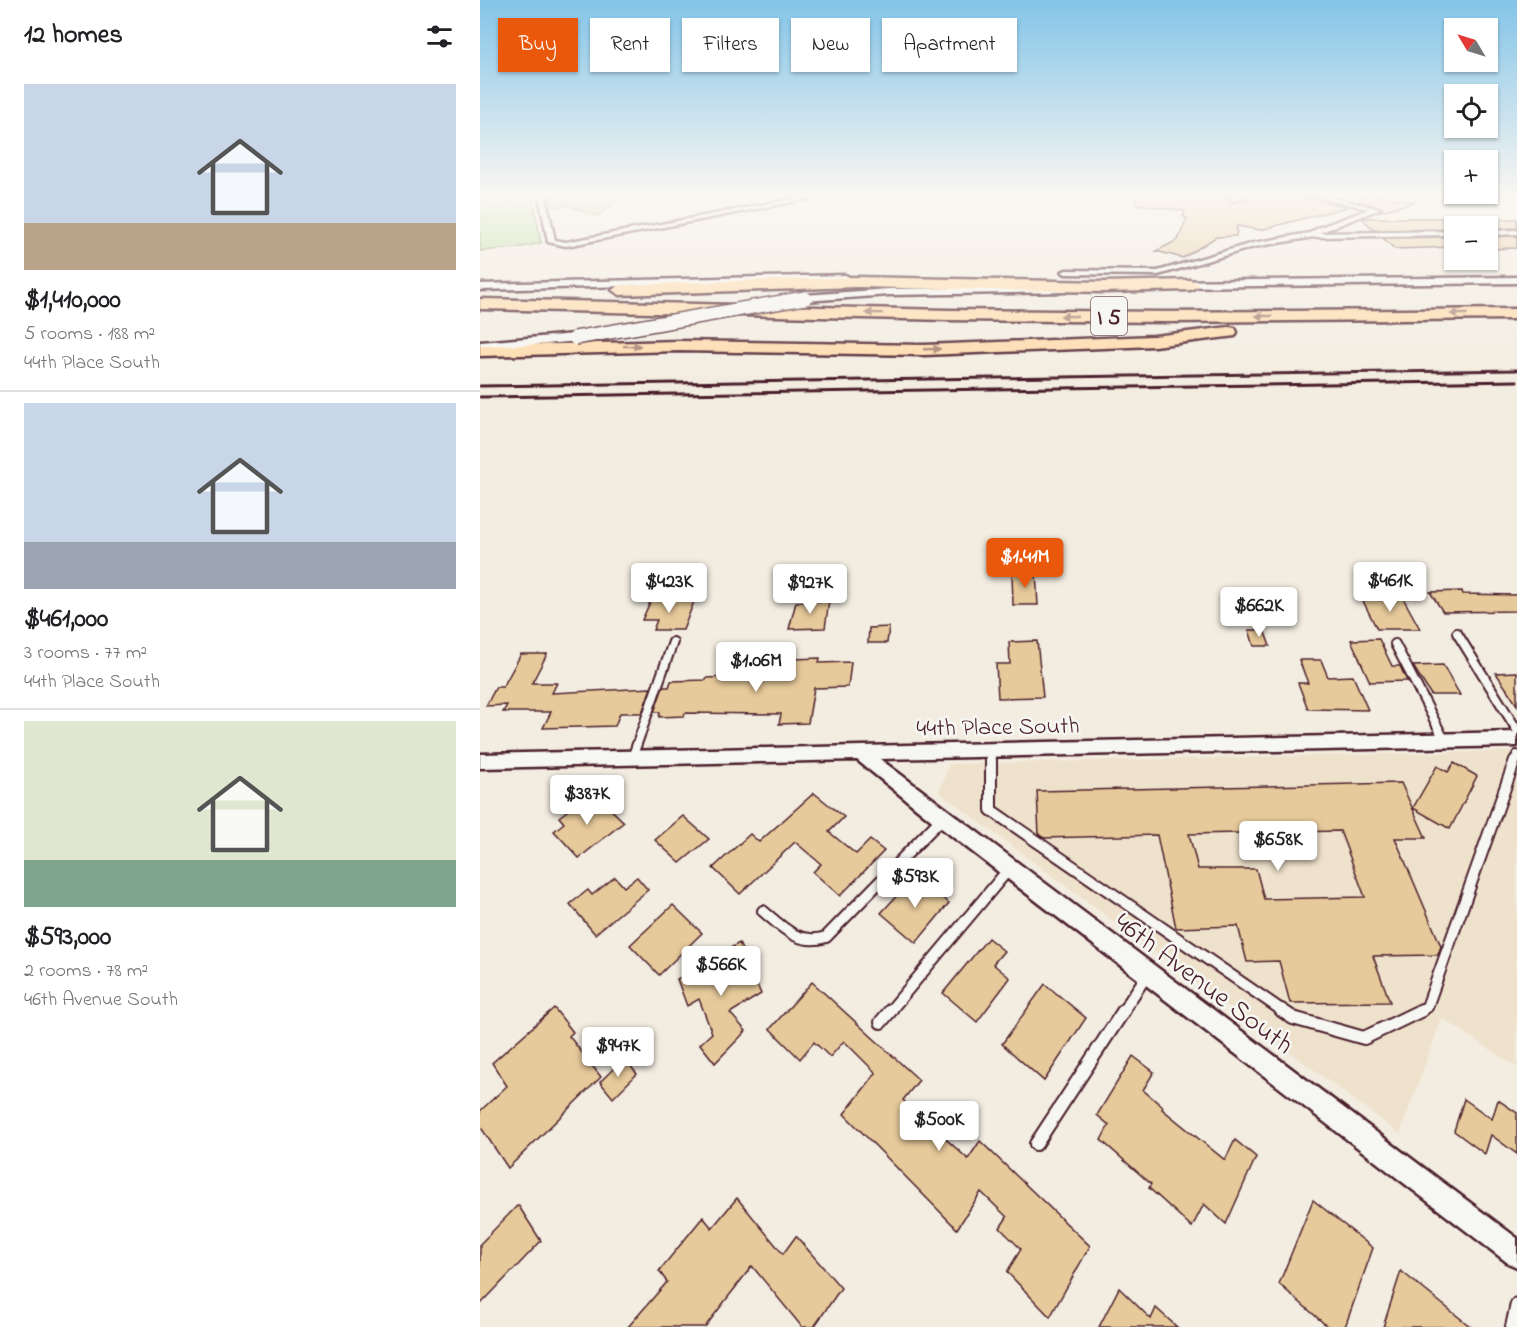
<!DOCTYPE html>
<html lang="en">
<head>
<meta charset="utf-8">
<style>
	:root { --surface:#fff; --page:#f6f6f6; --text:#202124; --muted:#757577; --line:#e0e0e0; --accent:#ea580c }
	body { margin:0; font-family:"Indie Flower",sans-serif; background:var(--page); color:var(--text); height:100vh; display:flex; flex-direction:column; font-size:22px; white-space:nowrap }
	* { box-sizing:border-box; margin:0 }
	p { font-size:20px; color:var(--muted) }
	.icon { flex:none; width:33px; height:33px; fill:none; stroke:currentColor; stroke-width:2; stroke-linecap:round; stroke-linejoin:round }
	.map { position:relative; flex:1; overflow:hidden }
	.drawer { display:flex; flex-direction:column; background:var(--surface); width:480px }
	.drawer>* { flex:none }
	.hud { position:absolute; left:18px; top:18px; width:570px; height:54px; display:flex; gap:12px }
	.needle { width:39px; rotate:308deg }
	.controls { position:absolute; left:964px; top:18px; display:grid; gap:12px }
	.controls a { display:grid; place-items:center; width:54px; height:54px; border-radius:0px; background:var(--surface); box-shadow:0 2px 4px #0004; font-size:30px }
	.price { position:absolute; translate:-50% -51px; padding:0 14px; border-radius:6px; background:#fff; color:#222; font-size:20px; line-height:39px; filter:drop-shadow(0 2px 3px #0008) }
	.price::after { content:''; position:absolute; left:50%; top:36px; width:18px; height:14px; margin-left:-9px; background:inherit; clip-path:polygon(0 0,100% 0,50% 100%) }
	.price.on { background:var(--accent); color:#fff }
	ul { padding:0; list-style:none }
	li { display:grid; align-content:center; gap:12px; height:318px; padding:0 24px }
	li+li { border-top:2px solid var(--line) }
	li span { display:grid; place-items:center; height:186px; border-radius:0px; color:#555 }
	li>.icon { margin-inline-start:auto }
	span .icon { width:108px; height:108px; fill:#fffc; stroke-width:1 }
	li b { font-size:26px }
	h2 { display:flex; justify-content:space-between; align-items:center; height:72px; padding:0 24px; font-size:26px }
	.tag { padding:0 21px; border-radius:0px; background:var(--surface); box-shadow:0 2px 4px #0004; font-size:21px; line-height:54px }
	.tag.on { background:var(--accent); color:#fff }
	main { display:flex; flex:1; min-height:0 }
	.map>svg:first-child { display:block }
	.built { fill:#efe2cc }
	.green { fill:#b4dc99; stroke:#7f7e62; stroke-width:1.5 }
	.building { fill:#e7ca9b; stroke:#4a1f2b; stroke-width:1.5; fill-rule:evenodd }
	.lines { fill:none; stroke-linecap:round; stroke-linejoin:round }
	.lane-far2-casing { stroke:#4a1f2b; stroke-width:12 }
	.lane-far1-casing { stroke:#4a1f2b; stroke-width:14 }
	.lane-casing { stroke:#4a1f2b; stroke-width:16 }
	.street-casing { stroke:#4a1f2b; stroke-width:5 }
	.secondary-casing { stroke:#4a1f2b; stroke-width:5 }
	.highway-casing { stroke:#4a1f2b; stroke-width:5 }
	.lane-far2 { stroke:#f6f6f2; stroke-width:8 }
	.lane-far1 { stroke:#f6f6f2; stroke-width:10 }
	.lane { stroke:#f6f6f2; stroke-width:12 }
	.street { fill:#f6f6f2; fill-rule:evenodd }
	.secondary { fill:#f6f6f2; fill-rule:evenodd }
	.highway { fill:#fedbac; fill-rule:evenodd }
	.rail { stroke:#4a1f2b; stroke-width:3 }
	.secondary-bridge-casing { stroke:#4a1f2b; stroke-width:16; stroke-linecap:butt }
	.secondary-bridge { stroke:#f6f6f2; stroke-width:13 }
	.oneway { fill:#a47d6c }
	.labels { text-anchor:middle; stroke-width:5; stroke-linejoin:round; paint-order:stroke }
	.shield { fill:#f6f6f2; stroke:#7e6067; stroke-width:1.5 }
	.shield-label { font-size:22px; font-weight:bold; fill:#4a1f2b }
	.street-label { font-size:24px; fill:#4a1f2b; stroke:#f6f6f2 }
	.near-street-label { font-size:28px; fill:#4a1f2b; stroke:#f6f6f2 }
</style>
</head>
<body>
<main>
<section class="drawer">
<h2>12 homes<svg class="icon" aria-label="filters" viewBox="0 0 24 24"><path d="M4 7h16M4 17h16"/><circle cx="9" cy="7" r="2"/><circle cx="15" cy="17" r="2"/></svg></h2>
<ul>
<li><span style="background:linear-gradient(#c9d6e8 75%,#b9a48a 0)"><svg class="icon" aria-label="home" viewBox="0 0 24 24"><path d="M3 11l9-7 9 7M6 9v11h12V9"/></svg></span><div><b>$1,410,000</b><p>5 rooms · 188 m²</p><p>44th Place South</p></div></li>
<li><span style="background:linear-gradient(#c9d6e8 75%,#9aa5b1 0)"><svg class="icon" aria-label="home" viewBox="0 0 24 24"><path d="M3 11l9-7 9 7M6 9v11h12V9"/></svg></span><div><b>$461,000</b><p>3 rooms · 77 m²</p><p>44th Place South</p></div></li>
<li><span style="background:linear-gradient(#dfe7d0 75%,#7fa58c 0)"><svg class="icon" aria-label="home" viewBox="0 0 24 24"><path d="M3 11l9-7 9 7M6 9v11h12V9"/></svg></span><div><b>$593,000</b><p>2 rooms · 78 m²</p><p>46th Avenue South</p></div></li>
</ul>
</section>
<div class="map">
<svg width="1037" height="1327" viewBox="0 0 1037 1327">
	<rect width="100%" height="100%" fill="#f3ede1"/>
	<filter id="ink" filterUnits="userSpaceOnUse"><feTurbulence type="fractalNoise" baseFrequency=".0167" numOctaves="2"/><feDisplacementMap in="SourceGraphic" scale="12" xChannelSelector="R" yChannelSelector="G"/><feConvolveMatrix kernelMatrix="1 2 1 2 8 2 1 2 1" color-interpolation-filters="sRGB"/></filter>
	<g filter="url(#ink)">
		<!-- built -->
		<polygon class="built" points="1037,751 1037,1067 962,1018 920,1134 459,792 469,764"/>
		<!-- green -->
		<g class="green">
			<polygon points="0,195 52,195 61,243 37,248 0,251"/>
			<polygon points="69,195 146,195 117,216 89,206 71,206"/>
		</g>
		<!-- building -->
		<g class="building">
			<polygon points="656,195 753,195 747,200 753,203 773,195 811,195 867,207 780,230 757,226 756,236 736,237 703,258 676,251 698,240 707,218 703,217 705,211 656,204"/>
			<polygon points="887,195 902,196 935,202 897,212 902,210 901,207 878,201"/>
			<polygon points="882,218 975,218 975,229 894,230"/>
			<polygon points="1008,219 1037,219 1037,228 1008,229"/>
			<polygon points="1037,236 1037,248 1008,249 1008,237"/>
			<polygon points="975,237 975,247 915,249 903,238"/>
			<polygon points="532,573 556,573 558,605 533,605"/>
			<polygon points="982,591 983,594 1037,595 1037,611 963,612 950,592"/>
			<polygon points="922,596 940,629 897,629 881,597"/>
			<polygon points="215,599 203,630 173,630 177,620 162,620 171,600"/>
			<polygon points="349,601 345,628 309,629 316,602"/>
			<polygon points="409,627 407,643 388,643 389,628"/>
			<polygon points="769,630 784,630 790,646 774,646"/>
			<polygon points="899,639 912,666 920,666 927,681 890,682 871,640"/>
			<polygon points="557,641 563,697 518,698 516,664 530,664 529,642"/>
			<polygon points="41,654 67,654 52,683 77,683 72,693 171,688 162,713 140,713 135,726 63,728 71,712 23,712 27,705 6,706 16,687 23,687"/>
			<polygon points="340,658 339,663 371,662 368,687 334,688 328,723 299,724 301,714 205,713 204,716 179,717 180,712 174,712 183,687 189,687 191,681 226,680 227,678 251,677 250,680 309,678 313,659"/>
			<polygon points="819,660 841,660 848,677 873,676 888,710 828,709 818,683 828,683"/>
			<polygon points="963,665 980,695 951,695 933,666"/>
			<polygon points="1037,672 1037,705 1016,673"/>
			<polygon points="974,763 997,776 970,829 933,808 957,766 968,772"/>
			<path d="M921,783L946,838H915L961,946L958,955L893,956L910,1002L810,1003L799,961L767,962L758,926L696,928L677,835L564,838L559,835L557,791ZM860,831L885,897L784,899L776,869H718L709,834Z"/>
			<polygon points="334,793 364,817 349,832 376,854 390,840 404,851 360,896 333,872 341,864 315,842 260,894 233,868 270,834 279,842"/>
			<polygon points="104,798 112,805 120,799 144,822 99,858 74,831 84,823 79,817"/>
			<polygon points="203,816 229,839 200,863 175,840"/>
			<polygon points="435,876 469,903 436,943 401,913"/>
			<polygon points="135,877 144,887 157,877 168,890 115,934 90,904 108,890 112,895"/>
			<polygon points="193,905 222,933 179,975 150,945"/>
			<polygon points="508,938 524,951 513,964 530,978 497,1022 463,993"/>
			<polygon points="259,943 281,994 250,1013 266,1031 235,1063 220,1044 232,1033 219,999 207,1006 197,979"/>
			<polygon points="332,982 439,1080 423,1100 455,1132 456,1130 488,1159 500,1141 610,1246 570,1317 527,1272 541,1249 520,1228 527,1217 501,1192 477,1229 364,1114 396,1073 364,1041 350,1057 334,1042 320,1059 290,1029"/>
			<polygon points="565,984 606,1018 564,1081 522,1044"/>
			<polygon points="74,1008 93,1032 89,1036 121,1077 28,1168 0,1126 0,1111 27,1086 12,1063"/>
			<polygon points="653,1056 674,1072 663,1090 683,1107 682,1109 745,1160 755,1140 776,1157 746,1224 724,1204 712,1227 669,1188 671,1184 621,1140 629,1125 617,1115"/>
			<polygon points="144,1058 157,1074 133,1098 120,1082"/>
			<polygon points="984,1099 1012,1119 1018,1100 1037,1113 1037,1154 1011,1135 1005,1154 974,1131"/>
			<polygon points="257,1198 303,1254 316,1236 361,1288 334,1327 322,1327 272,1266 225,1327 148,1327 187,1282 179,1271 223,1217 232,1228"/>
			<polygon points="833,1200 893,1248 865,1327 848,1327 799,1284"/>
			<polygon points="38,1205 61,1241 0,1305 0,1244"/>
			<polygon points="921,1271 991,1327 903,1327"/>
			<polygon points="639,1288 671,1319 676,1308 697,1327 619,1327"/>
		</g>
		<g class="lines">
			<!-- lane-far2 casing -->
			<g class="lane-far2-casing">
				<g id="lane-far2">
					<polyline points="977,633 1037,730"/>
					<polyline points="915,644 965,741"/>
					<polyline points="511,750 511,762"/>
					<polyline points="152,758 193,642"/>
					<polyline points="1035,762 1037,755"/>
				</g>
			</g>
			<!-- lane-far1 casing -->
			<g class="lane-far1-casing">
				<g id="lane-far1">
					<polyline points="511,760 511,810 803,1011"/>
					<path d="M283,911C302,927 319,946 346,937L462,818"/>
					<polyline points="410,1011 528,870"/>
					<polyline points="643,1011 667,975"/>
					<polyline points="939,1011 947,1007 1035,760"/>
				</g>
			</g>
			<!-- lane casing -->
			<g class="lane-casing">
				<g id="lane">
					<polyline points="801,1010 813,1018 884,1038 942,1010"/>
					<polyline points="401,1022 411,1010"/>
					<polyline points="556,1144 644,1010"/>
					<polyline points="1032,1327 1037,1304"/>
				</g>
			</g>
			<!-- street casing -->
			<g class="street-casing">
				<g id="street">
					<polygon points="59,195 65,195 75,240 86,242 334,195 348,195 86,246 68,242"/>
					<polygon points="760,195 771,195 752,201 749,199"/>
					<polygon points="829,195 841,195 900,209 839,233 975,231 975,235 834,237 774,247 678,275 586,274 582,272 586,270 678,271 773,243 830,233 838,228 889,209"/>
					<polygon points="1037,230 1037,234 1008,235 1008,231"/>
					<polygon points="1037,732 1037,746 400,759 1037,1238 1037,1267 1028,1263 456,824 377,760 0,768 0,754"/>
				</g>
			</g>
			<!-- secondary casing -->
			<g class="secondary-casing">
				<g id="secondary">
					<polygon points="365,275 371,278 369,280 0,290 0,284"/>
					<polygon points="1037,277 1037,283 690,287 684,284 690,281"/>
					<polygon points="582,287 588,290 586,292 409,295 325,301 319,298 325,295 409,289"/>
					<polygon points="95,334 99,335 101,338 99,341 0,350 0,342"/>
				</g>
			</g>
			<!-- highway casing -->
			<g class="highway-casing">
				<g id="highway">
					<polygon points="375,277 623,282 711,280 719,285 711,290 623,292 375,287 140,295 132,290 140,285"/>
					<polygon points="0,299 468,310 687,312 1037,309 1037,319 687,322 468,320 0,309"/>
					<polygon points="749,327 755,328 757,332 755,336 674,346 444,355 199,351 0,356 0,346 199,341 444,345 674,336"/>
				</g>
			</g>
			<!-- lane-far2 -->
			<use href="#lane-far2" class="lane-far2"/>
			<!-- lane-far1 -->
			<use href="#lane-far1" class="lane-far1"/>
			<!-- lane -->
			<use href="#lane" class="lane"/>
			<!-- street -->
			<use href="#street" class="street"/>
			<!-- secondary -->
			<use href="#secondary" class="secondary"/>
			<!-- highway -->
			<use href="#highway" class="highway"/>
			<!-- rail -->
			<g class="rail">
				<polyline points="0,386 1037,370"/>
				<polyline points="0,397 1037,381"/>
			</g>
			<!-- secondary-bridge casing -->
			<g class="secondary-bridge-casing">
				<polyline id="secondary-bridge" points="95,338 325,298"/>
			</g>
			<!-- secondary-bridge -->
			<use href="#secondary-bridge" class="secondary-bridge"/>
		</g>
		<!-- one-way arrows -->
		<defs><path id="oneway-solid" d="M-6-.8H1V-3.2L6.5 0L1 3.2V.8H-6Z" transform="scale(1.5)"/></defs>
		<g class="oneway">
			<use href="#oneway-solid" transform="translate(394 313) rotate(-179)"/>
			<use href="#oneway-solid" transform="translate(979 314) rotate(180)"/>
			<use href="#oneway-solid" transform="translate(589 316) rotate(-180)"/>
			<use href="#oneway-solid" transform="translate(784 316) rotate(180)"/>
			<use href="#oneway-solid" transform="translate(152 346) rotate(-1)"/>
			<use href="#oneway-solid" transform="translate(452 349) rotate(-2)"/>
		</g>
	</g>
	<!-- sky -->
	<linearGradient id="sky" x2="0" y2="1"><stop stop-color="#83c4e8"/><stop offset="0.51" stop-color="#faf7f2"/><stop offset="1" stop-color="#faf7f2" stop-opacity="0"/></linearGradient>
	<rect width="1037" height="381" fill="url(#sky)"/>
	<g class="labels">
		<!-- shield labels -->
		<rect class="shield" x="611" y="297" width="36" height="38" rx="4.5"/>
		<g class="shield-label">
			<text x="629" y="324">I 5</text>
		</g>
		<!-- street labels -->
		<g class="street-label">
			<text transform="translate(518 726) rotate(-1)" y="8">44th Place South</text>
		</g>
		<!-- near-street labels -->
		<g class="near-street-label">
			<text transform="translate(725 982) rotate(37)" y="10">46th Avenue South</text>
		</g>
	</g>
</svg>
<div class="controls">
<a><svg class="needle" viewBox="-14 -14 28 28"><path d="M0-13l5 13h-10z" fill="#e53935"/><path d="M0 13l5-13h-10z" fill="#757577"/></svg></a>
<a><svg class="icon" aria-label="locate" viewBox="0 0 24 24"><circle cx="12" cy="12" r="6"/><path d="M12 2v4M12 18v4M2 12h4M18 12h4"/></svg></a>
<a>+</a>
<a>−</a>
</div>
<b class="price on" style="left:545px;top:589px">$1.41M</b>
<b class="price" style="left:910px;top:613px">$461K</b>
<b class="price" style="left:189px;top:614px">$423K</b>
<b class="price" style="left:330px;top:615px">$927K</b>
<b class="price" style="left:779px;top:638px">$662K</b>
<b class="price" style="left:276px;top:693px">$1.06M</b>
<b class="price" style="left:107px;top:826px">$387K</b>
<b class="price" style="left:798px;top:872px">$658K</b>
<b class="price" style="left:435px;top:909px">$593K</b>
<b class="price" style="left:241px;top:997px">$566K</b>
<b class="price" style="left:138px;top:1078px">$947K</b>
<b class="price" style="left:459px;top:1152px">$500K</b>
<div class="hud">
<a class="tag on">Buy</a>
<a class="tag">Rent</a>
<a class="tag">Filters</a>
<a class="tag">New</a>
<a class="tag">Apartment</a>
</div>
</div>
</main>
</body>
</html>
